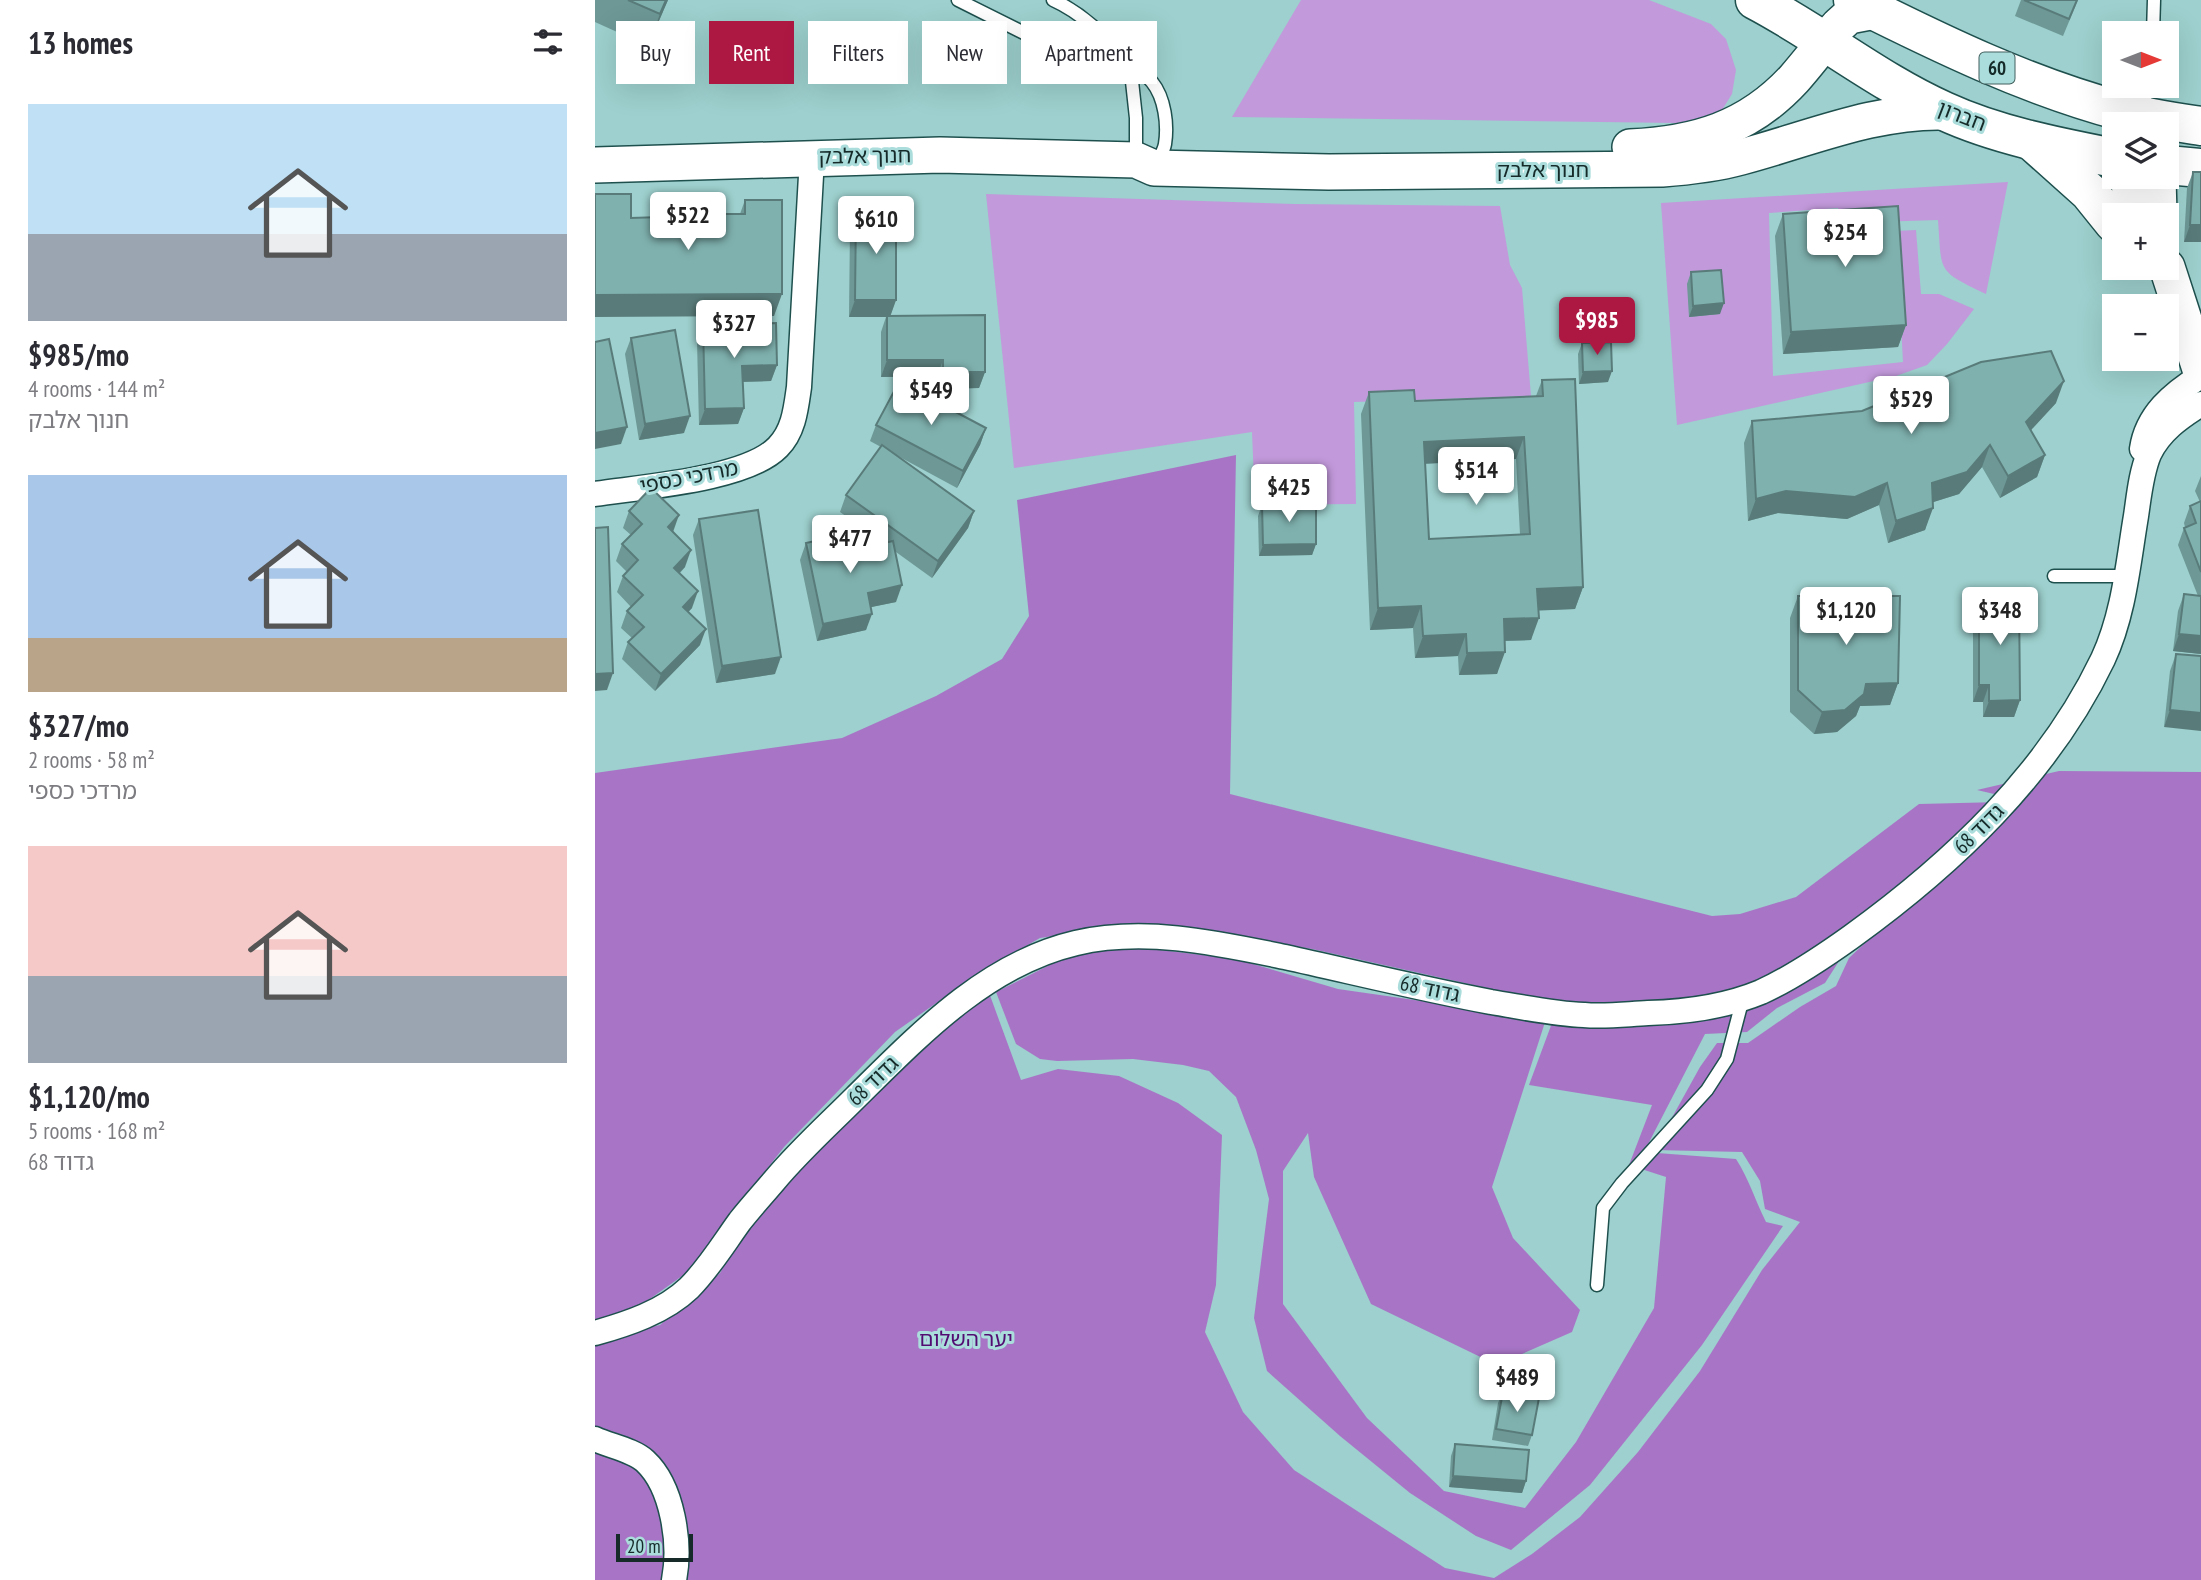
<!DOCTYPE html>
<html lang="en">
<head>
<meta charset="utf-8">
<style>
	:root { --surface:#fff; --page:#f7f7f7; --text:#2b2b33; --muted:#7c7c81; --accent:#ad1843 }
	body { margin:0; font-family:"PT Sans Narrow","Noto Sans Hebrew",sans-serif; background:var(--page); color:var(--text); height:100vh; display:flex; flex-direction:column; font-size:26px; white-space:nowrap }
	* { box-sizing:border-box; margin:0 }
	p { font-size:23px; color:var(--muted) }
	.icon { flex:none; width:38px; height:38px; fill:none; stroke:currentColor; stroke-width:2; stroke-linecap:round; stroke-linejoin:round }
	.map { position:relative; flex:1; overflow:hidden }
	.details { display:flex; flex-direction:column; background:var(--surface); width:595px }
	.details>* { flex:none }
	.guide { position:absolute; left:21px; top:21px; width:665px; height:63px; display:flex; gap:14px }
	.needle { width:46px; rotate:90deg }
	.buttons { position:absolute; left:1507px; top:21px; display:grid; gap:14px }
	.buttons a { display:grid; place-items:center; width:77px; height:77px; border-radius:0px; background:var(--surface); box-shadow:0 7px 28px #0002; font-size:35px }
	.scale { position:absolute; left:21px; bottom:18px; width:77px; box-sizing:border-box; padding-left:7px; border:4px solid #152a29; border-top:0; font-size:19px; line-height:24px; white-space:nowrap; color:#152a29; -webkit-text-stroke:5px #aadddb; paint-order:stroke }
	.price { position:absolute; translate:-50% -60px; padding:0 16px; border-radius:7px; background:#fff; color:#222; font-size:23px; line-height:46px; filter:drop-shadow(0 2px 4px #0008) }
	.price::after { content:''; position:absolute; left:50%; top:42px; width:21px; height:16px; margin-left:-10px; background:inherit; clip-path:polygon(0 0,100% 0,50% 100%) }
	.price.selected { background:var(--accent); color:#fff }
	ul { padding:0; list-style:none }
	li { display:grid; align-content:center; gap:14px; height:371px; padding:0 28px }
	li span { display:grid; place-items:center; height:217px; border-radius:0px; color:#555 }
	li>.icon { margin-inline-start:auto }
	span .icon { width:126px; height:126px; fill:#fffc; stroke-width:1 }
	li b { font-size:30px }
	h2 { display:flex; justify-content:space-between; align-items:center; height:84px; padding:0 28px; font-size:30px }
	.tag { padding:0 24px; border-radius:0px; background:var(--surface); box-shadow:0 7px 28px #0002; font-size:24px; line-height:63px }
	.tag.selected { background:var(--accent); color:#fff }
	main { display:flex; flex:1; min-height:0 }
	.map>svg:first-child { display:block }
	.green { fill:#c299db }
	.forest { fill:#a875c6 }
	.lines { fill:none; stroke-linecap:round; stroke-linejoin:round }
	.lane-casing { stroke:#1e504e; stroke-width:15 }
	.street-casing { stroke:#1e504e; stroke-width:27 }
	.secondary-casing { stroke:#1e504e; stroke-width:38 }
	.highway-casing { stroke:#1e504e; stroke-width:41 }
	.lane { stroke:#fff; stroke-width:12 }
	.street { stroke:#fff; stroke-width:24 }
	.secondary { stroke:#fff; stroke-width:35 }
	.highway { stroke:#fff; stroke-width:38 }
	.wall { fill:#6d9896; fill-rule:evenodd }
	.shaded-wall { fill:#597c7a }
	.building { fill:#7fb1ae; stroke:#597c7a; stroke-width:2; fill-rule:evenodd }
	.labels { text-anchor:middle; stroke-width:6; stroke-linejoin:round; paint-order:stroke }
	.shield { fill:#aadddb; stroke:#42605e; stroke-width:2 }
	.shield-label { font-size:19px; font-weight:bold; fill:#152a29 }
	.street-label { font-size:21px; fill:#152a29; stroke:#aadddb }
	.park-label { font-size:21px; fill:#530d72; stroke:#aadddb }
</style>
</head>
<body>
<main>
<section class="details">
<h2>13 homes<svg class="icon" aria-label="filters" viewBox="0 0 24 24"><path d="M4 7h16M4 17h16"/><circle cx="9" cy="7" r="2"/><circle cx="15" cy="17" r="2"/></svg></h2>
<ul>
<li><span style="background:linear-gradient(#bfe0f5 60%,#9aa5b1 0)"><svg class="icon" aria-label="home" viewBox="0 0 24 24"><path d="M3 11l9-7 9 7M6 9v11h12V9"/></svg></span><div><b>$985/mo</b><p>4 rooms · 144 m²</p><p>חנוך אלבק</p></div></li>
<li><span style="background:linear-gradient(#a9c7e8 75%,#b9a48a 0)"><svg class="icon" aria-label="home" viewBox="0 0 24 24"><path d="M3 11l9-7 9 7M6 9v11h12V9"/></svg></span><div><b>$327/mo</b><p>2 rooms · 58 m²</p><p>מרדכי כספי</p></div></li>
<li><span style="background:linear-gradient(#f6c9c9 60%,#9aa5b1 0)"><svg class="icon" aria-label="home" viewBox="0 0 24 24"><path d="M3 11l9-7 9 7M6 9v11h12V9"/></svg></span><div><b>$1,120/mo</b><p>5 rooms · 168 m²</p><p>גדוד 68</p></div></li>
</ul>
</section>
<div class="map">
<svg width="1606" height="1580" viewBox="0 0 1606 1580">
	<rect width="100%" height="100%" fill="#9dd0ce"/>
	<!-- green -->
	<g class="green">
		<polygon points="706,0 1054,0 1116,24 1131,39 1141,70 1137,94 1127,110 1108,119 1082,123 637,117"/>
		<path d="M1413,182L1391,294C1341,270 1347,273 1343,220L1248,223L1243,208L1174,213L1178,376L1308,362L1301,231L1321,230L1326,294H1344L1379,309L1352,344L1332,365L1301,376L1082,425L1066,203Z"/>
		<polygon points="391,194 699,204 905,206 915,265 927,288 936,396 759,402 761,504 660,505 657,432 419,468"/>
	</g>
	<!-- forest -->
	<g class="forest">
		<path d="M641,455L635,794L1117,916L1145,914L1201,897L1324,804L1406,802L1278,908L1230,983L1182,1008L1152,1032L1110,1034L1049,1152L1141,1159C1154,1179 1160,1200 1171,1222L1188,1226L1107,1345L995,1485L916,1550L881,1536L815,1493L745,1436L672,1371L659,1318L674,1199L661,1150L641,1097L614,1071L588,1065L538,1059L462,1061L445,1059L421,1044L401,992L490,947L557,949L641,959L743,989L951,1019L897,1187L918,1238L985,1310L977,1332L902,1365L776,1304L719,1177L713,1133L688,1171V1304L772,1418L849,1491L930,1508L981,1442L1059,1308L1071,1177L1034,1165L1057,1105L934,1085L964,1004L717,949L627,934L486,932L445,938L387,971L300,1032L189,1147L129,1224L97,1269L52,1301L17,1316L0,1320V773L247,738L341,696L407,659L434,616L422,500Z"/>
		<polygon points="1464,771 1606,772 1606,1580 0,1580 0,1339 65,1325 125,1273 152,1225 273,1092 393,990 426,1080 463,1069 524,1076 583,1103 627,1135 621,1285 610,1332 648,1412 699,1470 850,1568 899,1578 937,1554 985,1517 1043,1452 1105,1371 1167,1270 1205,1222 1170,1209 1165,1181 1147,1152 1059,1150 1105,1067 1122,1043 1153,1043 1205,1007 1241,986 1254,958 1289,925 1409,821 1429,801 1382,790"/>
	</g>
	<g class="lines">
		<!-- lane casing -->
		<g class="lane-casing">
			<g id="lane">
				<polyline points="363,0 507,72 524,69 535,63"/>
				<path d="M458,0C489,14 510,37 533,61C540,69 550,73 557,82C570,98 573,125 570,144C569,151 564,158 561,164"/>
				<polyline points="1558,33 1559,0"/>
				<polyline points="535,63 541,118 541,157"/>
				<polyline points="1539,106 1550,97 1557,86"/>
				<polyline points="1459,576 1532,576"/>
				<polyline points="1002,1285 1008,1208 1027,1183 1112,1090 1132,1059 1148,998"/>
			</g>
		</g>
		<!-- street casing -->
		<g class="street-casing">
			<g id="street">
				<path d="M1547,449C1552,415 1578,393 1606,376"/>
				<path d="M0,494C45,487 151,480 183,447C199,431 201,408 204,387L217,158"/>
				<path d="M0,1333C32,1324 69,1312 94,1288C114,1268 129,1243 145,1221C156,1207 168,1194 179,1181C204,1151 233,1125 260,1098C324,1035 391,964 481,943C550,927 622,943 690,957C758,972 827,989 896,1002C927,1007 958,1014 989,1015C1010,1017 1032,1014 1053,1013C1091,1012 1130,1007 1166,992C1197,978 1228,957 1256,937C1357,864 1453,774 1508,659C1529,614 1533,564 1541,516C1544,496 1546,473 1554,454C1565,431 1585,417 1606,404"/>
				<path d="M0,1439C15,1446 38,1450 50,1461C78,1487 86,1544 79,1580"/>
			</g>
		</g>
		<!-- secondary casing -->
		<g class="secondary-casing">
			<g id="secondary">
				<path d="M1035,147C1100,144 1153,129 1199,79C1214,62 1228,43 1244,25L1254,16L1280,11"/>
				<path d="M0,165L345,155L541,160L559,168L734,172L1067,169C1094,167 1120,164 1146,157C1214,139 1280,110 1350,112"/>
				<polyline points="1534,177 1536,215"/>
				<polyline points="1563,177 1564,215"/>
				<polyline points="1572,267 1606,372"/>
			</g>
		</g>
		<!-- highway casing -->
		<g class="highway-casing">
			<g id="highway">
				<path d="M1160,0C1225,34 1282,81 1349,111C1401,135 1463,147 1519,158"/>
				<path d="M1258,0C1344,43 1432,86 1526,111C1552,118 1580,122 1606,126"/>
				<polyline points="1438,142 1494,192 1519,223"/>
				<polyline points="1572,165 1606,168"/>
			</g>
		</g>
		<!-- lane -->
		<use href="#lane" class="lane"/>
		<!-- street -->
		<use href="#street" class="street"/>
		<!-- secondary -->
		<use href="#secondary" class="secondary"/>
		<!-- highway -->
		<use href="#highway" class="highway"/>
	</g>
	<!-- wall -->
	<g class="wall">
		<polygon points="0,0 73,0 53,46 0,22"/>
		<polygon points="1426,0 1483,0 1468,36 1420,16"/>
		<polygon points="1598,172 1606,242 1589,242 1592,188"/>
		<polygon points="150,200 179,316 36,218 66,231 108,231 114,214 145,214"/>
		<polygon points="261,211 301,300 295,316 390,372 384,388 342,389 342,376 286,377 286,332 291,317 254,317 255,228"/>
		<polygon points="1188,214 1311,325 1303,347 1188,354 1180,236"/>
		<polygon points="1096,272 1125,314 1094,317 1092,284"/>
		<polygon points="108,325 182,365 176,381 148,382 149,408 143,424 104,425 102,341"/>
		<polygon points="36,338 89,433 44,440 30,354"/>
		<polygon points="987,343 1013,382 984,384 983,354"/>
		<path d="M947,380L988,587L980,609L943,610L936,640L910,641L902,674L864,675L863,656L820,658L818,628L775,630L766,414L774,392L820,401L941,396ZM921,459L925,534L834,539L830,464Z"/>
		<polygon points="1461,403 1436,430 1450,455 1442,477 1405,498 1387,467 1364,494 1338,502 1330,530 1293,543 1284,505 1252,519 1183,513 1153,521 1149,443 1157,421"/>
		<polygon points="281,425 391,428 385,445 362,488 301,455 379,511 373,528 337,578 301,552 301,602 276,607 271,630 222,641 205,560 211,543 261,549 289,543 245,512 251,495 286,447 275,441"/>
		<polygon points="1606,476 1606,654 1578,651 1583,611 1589,594 1603,596 1583,545 1589,528 1590,527 1589,523 1595,506 1605,502 1600,491"/>
		<polygon points="667,505 721,544 717,555 664,556 663,516"/>
		<polygon points="34,511 78,532 90,567 85,573 97,608 93,612 105,645 60,691 27,659 33,642 37,638 26,628 32,611 36,607 22,592 28,576 32,572 21,561 27,544 36,535 28,528"/>
		<polygon points="104,519 180,674 121,683 98,535"/>
		<polygon points="1203,596 1303,683 1295,705 1265,706 1261,716 1242,732 1219,734 1195,712 1195,618"/>
		<polygon points="1384,597 1425,700 1419,717 1388,717 1388,702 1378,702 1378,614"/>
		<polygon points="1581,654 1606,656 1569,727 1575,671"/>
		<polygon points="908,1392 937,1435 933,1446 897,1440 903,1403"/>
		<polygon points="860,1444 931,1481 927,1493 854,1487 856,1456"/>
	</g>
	<!-- shaded-wall -->
	<g class="shaded-wall">
		<polygon points="71,0 73,0 53,46 65,14"/>
		<polygon points="1595,225 1606,225 1606,242 1589,242"/>
		<polygon points="187,294 179,316 0,317 0,295"/>
		<polygon points="260,300 301,300 295,317 254,317"/>
		<polygon points="1129,303 1125,314 1094,317 1098,306"/>
		<polygon points="1311,325 1303,347 1188,354 1196,332"/>
		<polygon points="292,360 348,360 342,376 286,377"/>
		<polygon points="182,365 176,381 141,382 147,366"/>
		<polygon points="1017,371 1013,382 984,384 988,372"/>
		<polygon points="348,372 390,372 384,388 342,389"/>
		<polygon points="1469,381 1461,403 1423,444 1431,422"/>
		<polygon points="149,408 143,424 104,425 110,409"/>
		<polygon points="95,416 89,433 44,440 50,424"/>
		<polygon points="32,427 26,444 0,449 0,433"/>
		<polygon points="391,428 385,445 362,488 368,471"/>
		<polygon points="929,437 921,459 821,464 829,442"/>
		<polygon points="1395,445 1387,467 1364,494 1329,505 1337,483"/>
		<polygon points="1450,455 1442,477 1405,498 1413,476"/>
		<polygon points="1292,483 1284,505 1252,519 1183,513 1153,521 1161,499 1191,491"/>
		<polygon points="1338,508 1330,530 1293,543 1301,521"/>
		<polygon points="379,511 373,528 337,578 343,561"/>
		<polygon points="84,515 78,532 73,527"/>
		<polygon points="721,544 717,555 664,556 668,545"/>
		<polygon points="96,550 90,567 73,584 79,568"/>
		<polygon points="307,585 301,602 267,609 273,593"/>
		<polygon points="988,587 980,609 934,611 942,589"/>
		<polygon points="103,591 97,608 82,624 88,607"/>
		<polygon points="826,606 818,628 775,630 783,608"/>
		<polygon points="277,614 271,630 222,641 228,624"/>
		<polygon points="944,618 936,640 901,641 909,619"/>
		<polygon points="111,629 105,645 60,691 66,674"/>
		<polygon points="871,634 863,656 820,658 828,636"/>
		<polygon points="1584,634 1606,636 1606,654 1578,651"/>
		<polygon points="910,652 902,674 864,675 872,653"/>
		<polygon points="186,657 180,674 121,683 127,666"/>
		<polygon points="18,673 12,690 0,691 0,674"/>
		<polygon points="1303,683 1295,705 1265,706 1261,716 1242,732 1219,734 1227,712 1271,684"/>
		<polygon points="1384,685 1394,685 1388,702 1378,702"/>
		<polygon points="1425,700 1419,717 1388,717 1394,701"/>
		<polygon points="1575,710 1606,713 1606,731 1569,727"/>
		<polygon points="858,1476 931,1481 927,1493 854,1487"/>
	</g>
	<!-- building -->
	<g class="building">
		<polygon points="33,0 71,0 65,14"/>
		<polygon points="1429,0 1482,0 1474,19"/>
		<polygon points="1598,172 1606,172 1606,225 1595,225"/>
		<polygon points="0,194 36,194 36,218 66,217 66,231 114,231 114,214 150,214 150,200 187,200 187,294 0,295"/>
		<polygon points="1303,206 1311,325 1196,332 1188,214"/>
		<polygon points="261,211 301,212 301,300 260,300"/>
		<polygon points="1126,270 1129,303 1098,306 1096,272"/>
		<polygon points="390,315 390,372 348,372 348,360 292,360 292,316"/>
		<polygon points="181,323 182,365 147,366 149,408 110,409 108,325"/>
		<polygon points="80,330 95,416 50,424 36,338"/>
		<polygon points="14,339 32,427 0,433 0,342"/>
		<polygon points="1016,342 1017,371 988,372 987,343"/>
		<polygon points="1456,351 1469,381 1431,422 1450,455 1413,476 1395,445 1372,472 1337,483 1338,508 1301,521 1292,483 1260,497 1191,491 1161,499 1157,421 1267,411 1386,362"/>
		<path d="M980,379L988,587L942,589L944,618L909,619L910,652L872,653L871,634L828,636L826,606L783,608L774,392L819,390L820,401L948,396L947,380ZM929,437L935,534L834,539L829,442Z"/>
		<polygon points="304,382 391,428 368,471 281,425"/>
		<polygon points="287,445 379,511 343,561 251,495"/>
		<polygon points="56,488 84,515 73,527 96,550 79,568 103,591 88,607 111,629 66,674 33,642 49,627 32,611 48,595 28,576 43,560 27,544 47,524 34,511"/>
		<polygon points="1606,501 1606,572 1589,528 1601,523 1595,506"/>
		<polygon points="721,504 721,544 668,545 667,505"/>
		<polygon points="163,510 186,657 127,666 104,519"/>
		<polygon points="13,527 18,673 0,674 0,528"/>
		<polygon points="257,533 261,549 298,541 307,585 273,593 277,614 228,624 211,543"/>
		<polygon points="1589,594 1606,596 1606,636 1584,634"/>
		<polygon points="1203,596 1305,596 1303,683 1271,684 1269,694 1250,710 1227,712 1203,690"/>
		<polygon points="1384,597 1424,597 1425,700 1394,701 1394,685 1384,685"/>
		<polygon points="1581,654 1606,656 1606,713 1575,710"/>
		<polygon points="908,1392 944,1398 937,1435 901,1429"/>
		<polygon points="860,1444 934,1450 931,1481 858,1476"/>
	</g>
	<g class="labels">
		<!-- shield labels -->
		<rect class="shield" x="1384.5" y="52.5" width="35" height="31" rx="5"/>
		<g class="shield-label">
			<text x="1402" y="75">60</text>
		</g>
		<!-- street labels -->
		<g class="street-label">
			<text transform="translate(1367 116) rotate(21)" y="7">חברון</text>
			<text transform="translate(270 156) rotate(-1)" y="7">חנוך אלבק</text>
			<text x="948" y="177">חנוך אלבק</text>
			<text transform="translate(94 477) rotate(-11)" y="7">מרדכי כספי</text>
			<text transform="translate(1384 829) rotate(-45)" y="7">גדוד 68</text>
			<text transform="translate(835 989) rotate(12)" y="7">גדוד 68</text>
			<text transform="translate(278 1081) rotate(-44)" y="7">גדוד 68</text>
		</g>
		<!-- park labels -->
		<g class="park-label">
			<text x="371" y="1346">יער השלום</text>
		</g>
	</g>
</svg>
<div class="buttons">
<a><svg class="needle" viewBox="-14 -14 28 28"><path d="M0-13l5 13h-10z" fill="#e53935"/><path d="M0 13l5-13h-10z" fill="#7c7c81"/></svg></a>
<a><svg class="icon" aria-label="layers" viewBox="0 0 24 24"><path d="M12 4l9 5-9 5-9-5zM3 14l9 5 9-5"/></svg></a>
<a>+</a>
<a>−</a>
</div>
<div class="scale">20 m</div>
<b class="price" style="left:93px;top:252px">$522</b>
<b class="price" style="left:281px;top:256px">$610</b>
<b class="price" style="left:1250px;top:269px">$254</b>
<b class="price selected" style="left:1002px;top:357px">$985</b>
<b class="price" style="left:139px;top:360px">$327</b>
<b class="price" style="left:336px;top:427px">$549</b>
<b class="price" style="left:1316px;top:436px">$529</b>
<b class="price" style="left:881px;top:507px">$514</b>
<b class="price" style="left:694px;top:524px">$425</b>
<b class="price" style="left:255px;top:575px">$477</b>
<b class="price" style="left:1251px;top:647px">$1,120</b>
<b class="price" style="left:1405px;top:647px">$348</b>
<b class="price" style="left:922px;top:1414px">$489</b>
<div class="guide">
<a class="tag">Buy</a>
<a class="tag selected">Rent</a>
<a class="tag">Filters</a>
<a class="tag">New</a>
<a class="tag">Apartment</a>
</div>
</div>
</main>
</body>
</html>
